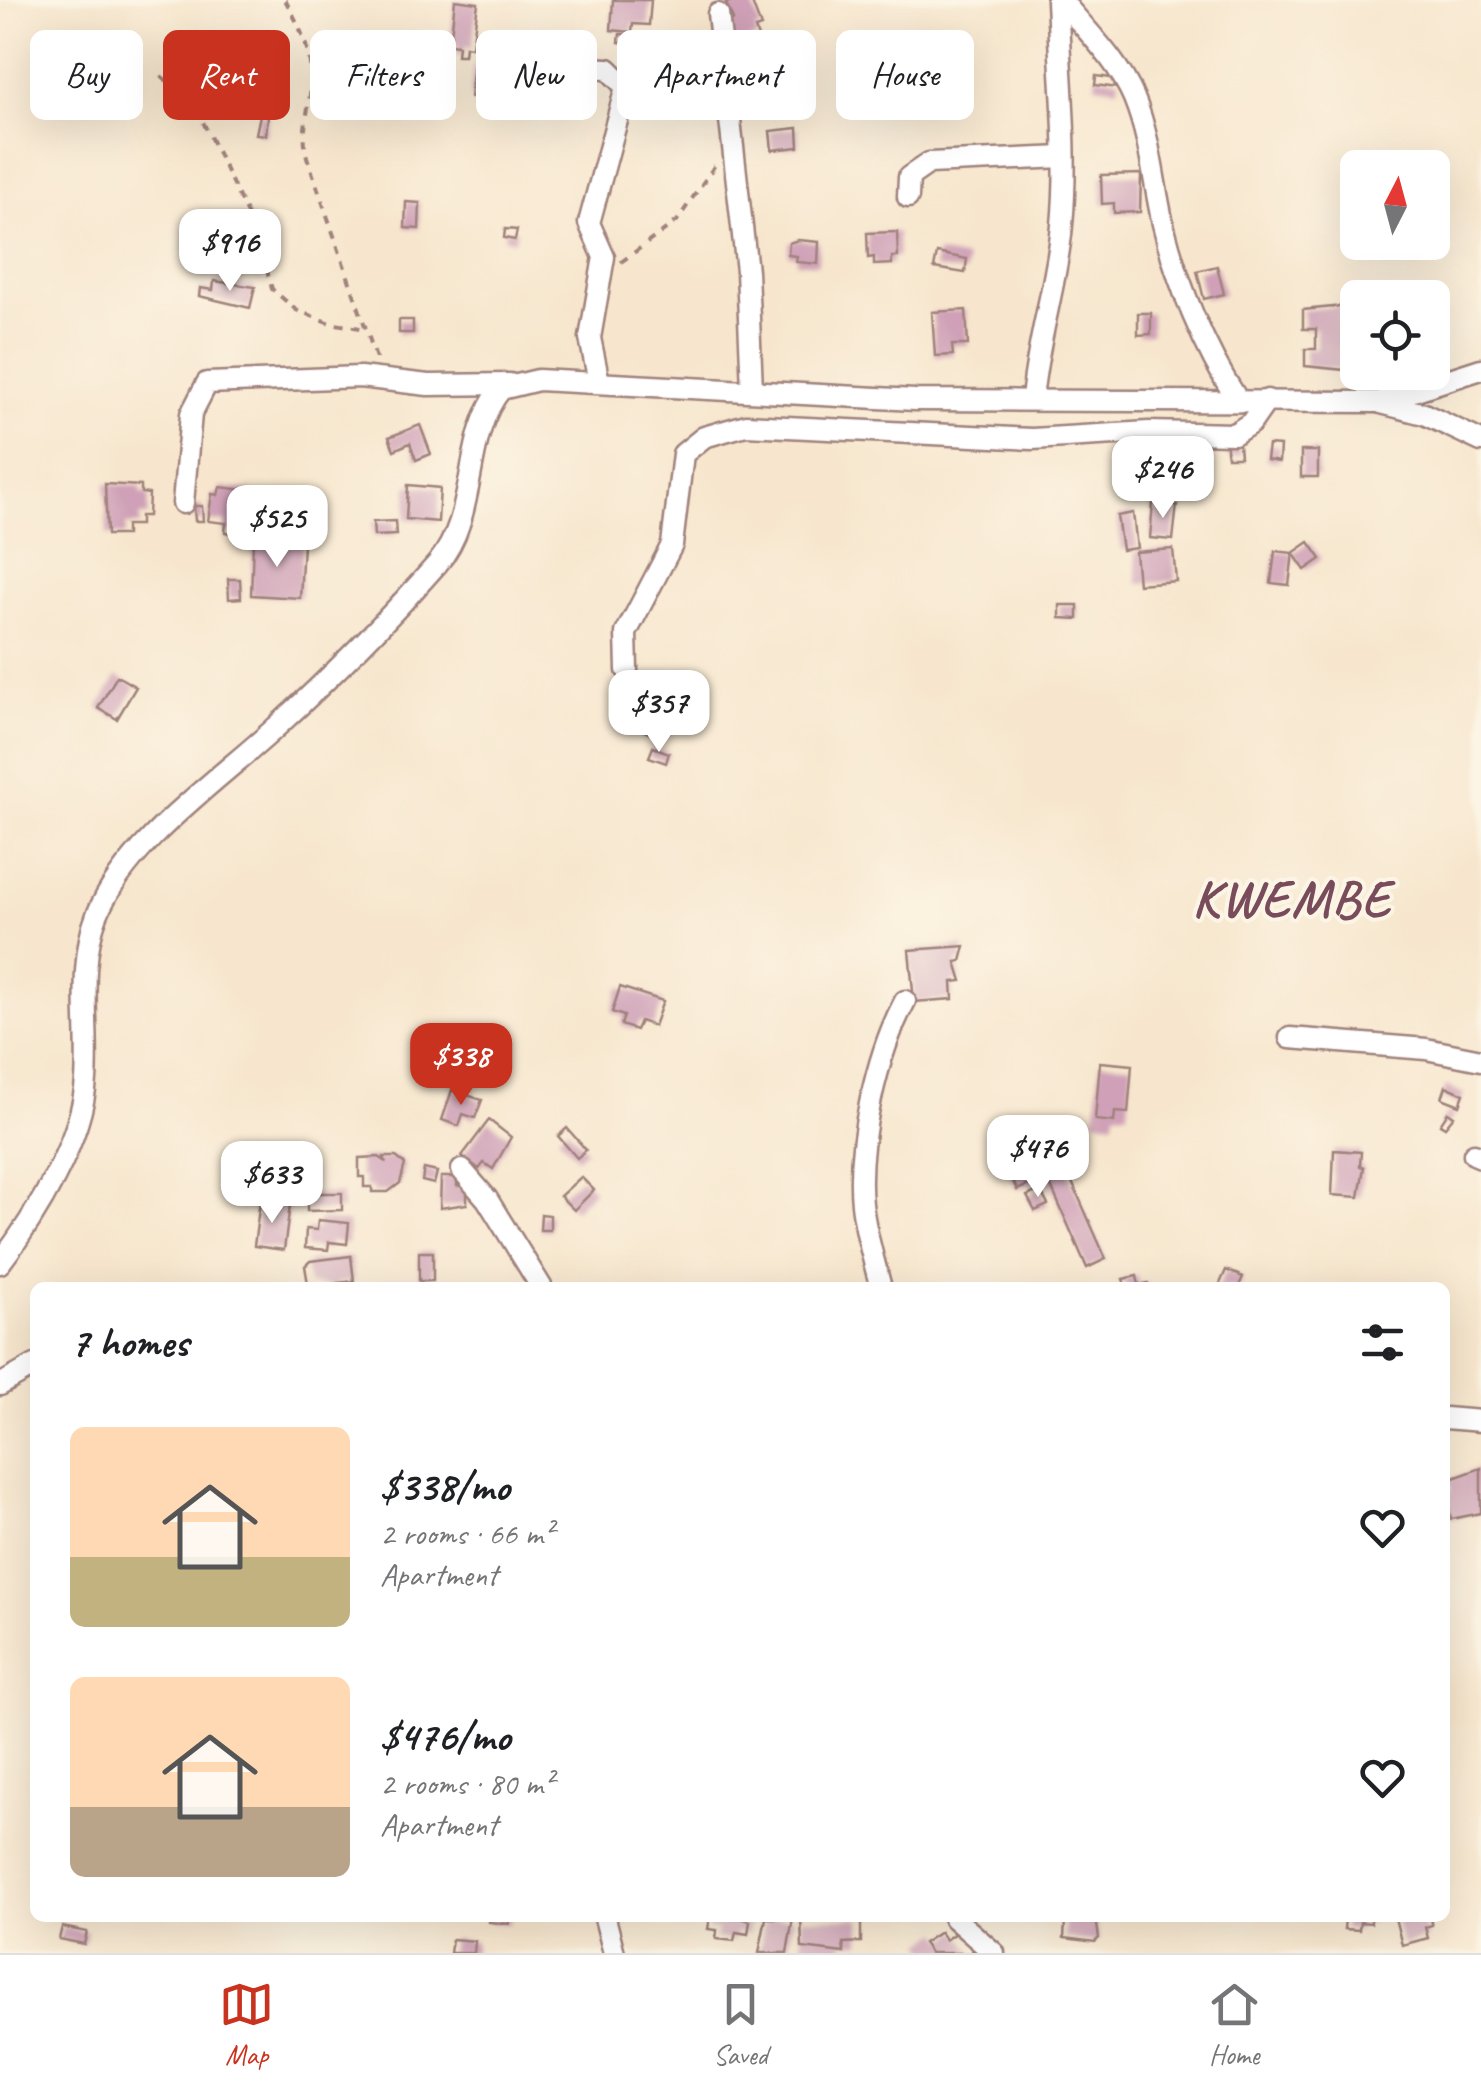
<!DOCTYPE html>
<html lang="en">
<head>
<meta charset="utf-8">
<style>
	:root { --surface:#fff; --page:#f6f6f6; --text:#202124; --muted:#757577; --line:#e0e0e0; --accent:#c8321e }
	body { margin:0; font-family:Caveat,sans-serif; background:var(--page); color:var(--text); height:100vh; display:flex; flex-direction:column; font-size:38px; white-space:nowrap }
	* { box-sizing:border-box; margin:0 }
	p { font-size:32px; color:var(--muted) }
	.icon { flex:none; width:55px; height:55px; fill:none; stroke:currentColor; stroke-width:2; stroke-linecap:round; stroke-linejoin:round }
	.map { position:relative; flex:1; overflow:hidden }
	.details { position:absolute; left:30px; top:1282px; width:1420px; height:640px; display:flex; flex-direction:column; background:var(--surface); border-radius:15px; box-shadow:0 10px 40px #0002 }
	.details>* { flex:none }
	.top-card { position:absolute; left:30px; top:30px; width:1422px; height:90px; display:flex; gap:20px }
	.needle { width:65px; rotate:6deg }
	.tools { position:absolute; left:1340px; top:150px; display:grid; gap:20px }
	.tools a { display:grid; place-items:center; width:110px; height:110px; border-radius:15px; background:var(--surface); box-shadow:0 10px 40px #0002; font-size:50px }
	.price { position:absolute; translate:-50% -85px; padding:0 22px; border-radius:20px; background:#fff; color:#222; font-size:32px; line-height:65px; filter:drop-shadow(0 2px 5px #0008) }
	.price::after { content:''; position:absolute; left:50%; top:60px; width:30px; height:22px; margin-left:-15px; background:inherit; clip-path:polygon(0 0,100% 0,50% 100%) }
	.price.on { background:var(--accent); color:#fff }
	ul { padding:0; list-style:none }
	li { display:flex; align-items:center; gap:30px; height:250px; padding:0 40px }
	li span { display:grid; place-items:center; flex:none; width:280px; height:200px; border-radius:15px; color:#555 }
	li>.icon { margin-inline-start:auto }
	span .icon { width:120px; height:120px; fill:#fffc; stroke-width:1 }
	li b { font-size:42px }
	h2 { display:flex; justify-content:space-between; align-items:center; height:120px; padding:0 40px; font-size:42px }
	.chip { padding:0 35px; border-radius:15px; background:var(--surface); box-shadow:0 10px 40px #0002; font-size:35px; line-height:90px }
	.chip.on { background:var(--accent); color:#fff }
	.tab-bar { display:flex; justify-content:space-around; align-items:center; height:140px; border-top:2px solid var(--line); background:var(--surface); font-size:28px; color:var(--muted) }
	.tab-bar a { display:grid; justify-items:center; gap:5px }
	.tab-bar .on { color:var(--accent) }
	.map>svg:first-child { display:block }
	.building { fill:#cfa0b7 }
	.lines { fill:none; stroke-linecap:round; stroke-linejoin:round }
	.minor-casing { stroke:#a0827c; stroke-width:25 }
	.path { stroke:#a0827c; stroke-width:4; stroke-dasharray:8 8; stroke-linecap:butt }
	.minor { stroke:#fff; stroke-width:20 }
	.labels { text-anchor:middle; stroke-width:8; stroke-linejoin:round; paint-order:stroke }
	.district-label { font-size:52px; font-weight:bold; letter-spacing:2.5px; fill:#794c5c; stroke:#fcf5e5 }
</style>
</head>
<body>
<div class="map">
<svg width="1481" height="1953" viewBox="0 0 1481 1953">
	<rect width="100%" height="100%" fill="#fcf5e5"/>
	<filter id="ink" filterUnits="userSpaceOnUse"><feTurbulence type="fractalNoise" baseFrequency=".01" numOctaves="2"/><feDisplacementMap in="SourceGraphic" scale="20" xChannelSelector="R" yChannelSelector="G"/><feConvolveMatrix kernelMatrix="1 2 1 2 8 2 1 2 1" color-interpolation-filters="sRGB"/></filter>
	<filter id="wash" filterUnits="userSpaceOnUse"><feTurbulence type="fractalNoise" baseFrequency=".0048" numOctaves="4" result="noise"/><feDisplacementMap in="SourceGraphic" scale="40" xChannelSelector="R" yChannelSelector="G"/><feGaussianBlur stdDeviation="2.25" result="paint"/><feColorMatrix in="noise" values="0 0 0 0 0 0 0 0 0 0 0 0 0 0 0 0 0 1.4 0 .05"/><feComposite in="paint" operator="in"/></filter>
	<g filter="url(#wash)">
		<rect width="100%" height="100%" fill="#f7e6cd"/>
		<g id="blocks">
			<!-- building -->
			<g class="building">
				<polygon points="455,0 478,3 472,47 465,46 464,55 457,55 458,45 450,44"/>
				<polygon points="613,0 651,0 649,25 633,24 632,32 611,30"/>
				<polygon points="734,0 751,0 761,27 755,29 758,37 733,46 724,23 733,20 726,3"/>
				<polygon points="620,34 633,35 633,43 619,42"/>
				<polygon points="253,65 280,69 277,87 250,83"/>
				<polygon points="474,65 503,68 500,100 470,97"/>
				<polygon points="98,75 110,77 109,93 96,92"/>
				<polygon points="1096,76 1119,79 1118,88 1095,85"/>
				<polygon points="260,115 268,116 266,135 256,134"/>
				<polygon points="798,128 799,147 772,150 770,131"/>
				<polygon points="1141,174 1140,212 1114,213 1114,203 1102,204 1101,175"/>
				<polygon points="406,202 420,203 419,229 405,228"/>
				<polygon points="505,229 517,230 515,240 504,238"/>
				<polygon points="897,232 898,257 892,257 892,264 874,265 874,257 868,258 867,233"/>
				<polygon points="798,240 819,242 818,264 796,262 797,256 788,255 789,243"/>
				<polygon points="937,253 967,259 965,273 934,268"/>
				<polygon points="1217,266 1224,294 1204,299 1197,271"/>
				<polygon points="214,281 255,287 250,308 199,296 200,288 213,290"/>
				<polygon points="1344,306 1345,370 1305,366 1305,349 1316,349 1316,329 1303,329 1303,310"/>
				<polygon points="966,310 968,345 952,345 953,355 935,356 932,312"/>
				<polygon points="1138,313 1151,313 1151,334 1138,335"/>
				<rect x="399" y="320" width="14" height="13"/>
				<polygon points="420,425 431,454 416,460 410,443 394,450 389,437"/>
				<polygon points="1227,444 1239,444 1240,457 1227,457"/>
				<polygon points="1268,445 1280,446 1279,462 1266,460"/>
				<rect x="1301" y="451" width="17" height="26"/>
				<polygon points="1147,458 1194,459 1194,487 1146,485"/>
				<polygon points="105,484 141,486 141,493 149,494 148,516 140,516 140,525 126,525 126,535 107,535"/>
				<polygon points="408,485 440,488 438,522 406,519"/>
				<polygon points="220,487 253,491 251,503 245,502 244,535 225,532 226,523 208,521 212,494 218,495"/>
				<polygon points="1153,503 1177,505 1173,540 1150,538"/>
				<polygon points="194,506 202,506 203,521 195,521"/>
				<polygon points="1133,513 1137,548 1122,550 1117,516"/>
				<polygon points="395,521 396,535 374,536 373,522"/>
				<polygon points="253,542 303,544 300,598 251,595"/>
				<polygon points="1309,542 1321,559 1305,570 1293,553"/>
				<polygon points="1173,549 1176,581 1138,584 1135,552"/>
				<polygon points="1275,551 1293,553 1289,585 1271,583"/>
				<polygon points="228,579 240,579 241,598 229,599"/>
				<polygon points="1060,605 1078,605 1078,619 1060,618"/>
				<polygon points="117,676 136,687 117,719 98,708"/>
				<polygon points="641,682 667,694 649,733 623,721 633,684 639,687"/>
				<polygon points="678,693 690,693 691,707 679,708"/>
				<polygon points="653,747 669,753 666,763 649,757"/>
				<polygon points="965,946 961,961 956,962 962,981 952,982 953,999 914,1002 909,950"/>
				<polygon points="620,987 663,1001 654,1026 640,1021 636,1030 621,1025 624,1016 612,1012"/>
				<polygon points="1100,1062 1132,1065 1128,1113 1115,1112 1114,1122 1095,1120"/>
				<polygon points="1446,1086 1464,1094 1460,1105 1442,1098"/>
				<polygon points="452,1090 482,1100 475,1118 463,1114 459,1126 442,1120"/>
				<polygon points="1448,1112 1454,1116 1445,1127 1440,1124"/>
				<polygon points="489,1120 511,1137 493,1169 484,1163 479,1169 462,1156"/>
				<polygon points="567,1128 586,1150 577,1158 558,1136"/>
				<polygon points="1057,1148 1106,1259 1087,1268 1047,1177 1017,1190 1008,1170"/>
				<polygon points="1334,1150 1361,1152 1360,1166 1364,1167 1359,1197 1332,1195"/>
				<polygon points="379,1157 385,1161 384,1157 396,1157 405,1164 400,1183 388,1192 372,1192 372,1187 364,1187 364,1177 359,1177 359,1158"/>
				<polygon points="424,1169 437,1172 434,1184 422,1181"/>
				<polygon points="441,1177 457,1177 457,1186 467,1186 467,1204 440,1208"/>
				<polygon points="581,1177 594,1190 574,1210 560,1196"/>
				<polygon points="1040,1190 1048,1205 1035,1211 1027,1196"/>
				<polygon points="307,1193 342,1193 342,1210 307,1211"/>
				<polygon points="260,1201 290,1205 284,1250 254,1246"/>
				<polygon points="541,1214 550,1215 550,1230 540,1230"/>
				<polygon points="318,1220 349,1223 347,1244 329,1242 328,1250 305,1248 306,1229 317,1230"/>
				<rect x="419" y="1252" width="14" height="29"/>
				<polygon points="351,1256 354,1281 337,1283 337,1288 308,1284 305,1266 310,1261"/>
				<polygon points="1226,1270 1243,1277 1238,1288 1218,1288"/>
				<polygon points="1137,1276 1139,1285 1148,1283 1149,1288 1126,1288 1123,1279"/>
				<polygon points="1481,1468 1481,1513 1451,1519 1446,1492 1451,1491 1448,1480"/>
				<polygon points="490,1918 510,1918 509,1924 489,1922"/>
				<polygon points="710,1918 742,1918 750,1921 748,1934 736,1932 734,1941 716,1939 717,1930 708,1929"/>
				<polygon points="766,1918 793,1918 787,1953 759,1953"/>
				<polygon points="801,1918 861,1918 861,1942 843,1943 844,1953 802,1948"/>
				<polygon points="1096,1918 1099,1938 1095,1942 1064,1938 1065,1920"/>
				<polygon points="1345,1918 1371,1918 1371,1923 1360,1922 1359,1930 1344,1929"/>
				<polygon points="1395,1918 1430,1918 1432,1925 1425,1927 1428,1938 1402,1945"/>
				<polygon points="62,1927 87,1932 84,1944 59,1939"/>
				<polygon points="958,1931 974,1953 930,1953 923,1943 940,1932 945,1940"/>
				<polygon points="452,1939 475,1941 474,1953 450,1953"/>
			</g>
		</g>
	</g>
	<g filter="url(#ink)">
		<use href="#blocks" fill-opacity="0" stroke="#a0827c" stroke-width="2.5"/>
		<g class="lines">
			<!-- minor casing -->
			<g class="minor-casing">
				<g id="minor">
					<path d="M1061,0C1087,31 1118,61 1134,98C1151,140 1153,181 1163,224C1178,285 1204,348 1237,399"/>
					<polyline points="718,14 747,271 752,389"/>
					<polyline points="527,65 608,69 626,87 589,223 604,257 590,338 599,382"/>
					<polyline points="908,197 909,177 929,163 1064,157"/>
					<path d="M1032,400C1037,340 1057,284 1062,225C1069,151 1060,74 1057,0"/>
					<polyline points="1381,403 1424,414 1481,441"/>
					<polyline points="183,503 191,414 207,383 360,377 428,385 510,384"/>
					<polyline points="627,670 626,633 672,545 683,454 704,437 746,425 1032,439 1149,432 1234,434 1251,423 1267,400"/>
					<polyline points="1290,1038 1426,1049 1481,1060"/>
					<polyline points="1474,1154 1481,1157"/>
					<polyline points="462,1170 487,1199 542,1288"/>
					<path d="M0,1263C36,1216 82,1140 86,1080C90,1028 77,966 97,915C125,845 217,781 273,730C330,678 386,622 437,564C480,514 461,439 501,389L538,380L915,400L1379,402L1481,369"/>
					<path d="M881,1288C874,1261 865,1232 862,1204C856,1145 877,1053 905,1001"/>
					<polyline points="0,1385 35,1365"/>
					<polyline points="1445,1418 1481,1421"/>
					<polyline points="605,1918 614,1953"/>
					<polyline points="954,1918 994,1953"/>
				</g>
			</g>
			<!-- path -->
			<g class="path">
				<path d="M285,0C304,33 316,62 309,101C306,122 302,136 307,157L377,361"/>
				<polyline points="161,76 194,103 257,235 272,289 296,310 330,323 366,329"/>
				<polyline points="621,262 677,221 717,162"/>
			</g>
			<!-- minor -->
			<use href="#minor" class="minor"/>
		</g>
	</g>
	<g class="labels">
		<!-- district labels -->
		<g class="district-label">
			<text x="1292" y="916">KWEMBE</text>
		</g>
	</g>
</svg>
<div class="tools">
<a><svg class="needle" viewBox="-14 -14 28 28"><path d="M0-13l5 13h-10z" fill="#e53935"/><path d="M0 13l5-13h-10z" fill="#757577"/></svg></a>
<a><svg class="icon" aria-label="locate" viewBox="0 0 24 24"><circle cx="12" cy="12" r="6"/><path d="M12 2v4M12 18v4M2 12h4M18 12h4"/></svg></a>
</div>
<b class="price" style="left:230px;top:294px">$916</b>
<b class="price" style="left:1163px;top:521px">$246</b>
<b class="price" style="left:277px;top:570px">$525</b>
<b class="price" style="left:659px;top:755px">$357</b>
<b class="price on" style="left:461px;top:1108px">$338</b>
<b class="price" style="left:1038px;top:1200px">$476</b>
<b class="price" style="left:272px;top:1226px">$633</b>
<div class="top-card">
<a class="chip">Buy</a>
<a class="chip on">Rent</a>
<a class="chip">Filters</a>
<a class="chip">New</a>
<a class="chip">Apartment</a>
<a class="chip">House</a>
</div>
<section class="details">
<h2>7 homes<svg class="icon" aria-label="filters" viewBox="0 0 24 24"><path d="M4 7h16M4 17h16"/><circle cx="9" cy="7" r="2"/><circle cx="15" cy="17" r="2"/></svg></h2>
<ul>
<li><span style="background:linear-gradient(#ffd9b3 65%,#c2b280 0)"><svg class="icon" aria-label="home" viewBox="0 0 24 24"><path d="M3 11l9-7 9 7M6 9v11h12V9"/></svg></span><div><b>$338/mo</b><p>2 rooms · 66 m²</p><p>Apartment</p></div><svg class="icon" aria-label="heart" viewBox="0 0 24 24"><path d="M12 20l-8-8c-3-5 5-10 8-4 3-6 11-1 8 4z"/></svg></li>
<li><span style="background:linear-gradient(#ffd9b3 65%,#b9a48a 0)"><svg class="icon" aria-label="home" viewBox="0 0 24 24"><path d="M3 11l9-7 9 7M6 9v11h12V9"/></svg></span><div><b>$476/mo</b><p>2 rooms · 80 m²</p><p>Apartment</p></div><svg class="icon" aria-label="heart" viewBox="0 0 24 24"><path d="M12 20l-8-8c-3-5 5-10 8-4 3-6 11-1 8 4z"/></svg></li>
</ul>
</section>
</div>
<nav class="tab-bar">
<a class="on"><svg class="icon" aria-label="map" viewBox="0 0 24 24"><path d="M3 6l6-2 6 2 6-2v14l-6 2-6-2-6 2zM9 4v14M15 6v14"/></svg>Map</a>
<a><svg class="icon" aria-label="saved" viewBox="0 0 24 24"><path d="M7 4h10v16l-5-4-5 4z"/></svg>Saved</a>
<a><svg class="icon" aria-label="home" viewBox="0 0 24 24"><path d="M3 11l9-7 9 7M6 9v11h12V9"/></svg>Home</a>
</nav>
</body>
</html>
